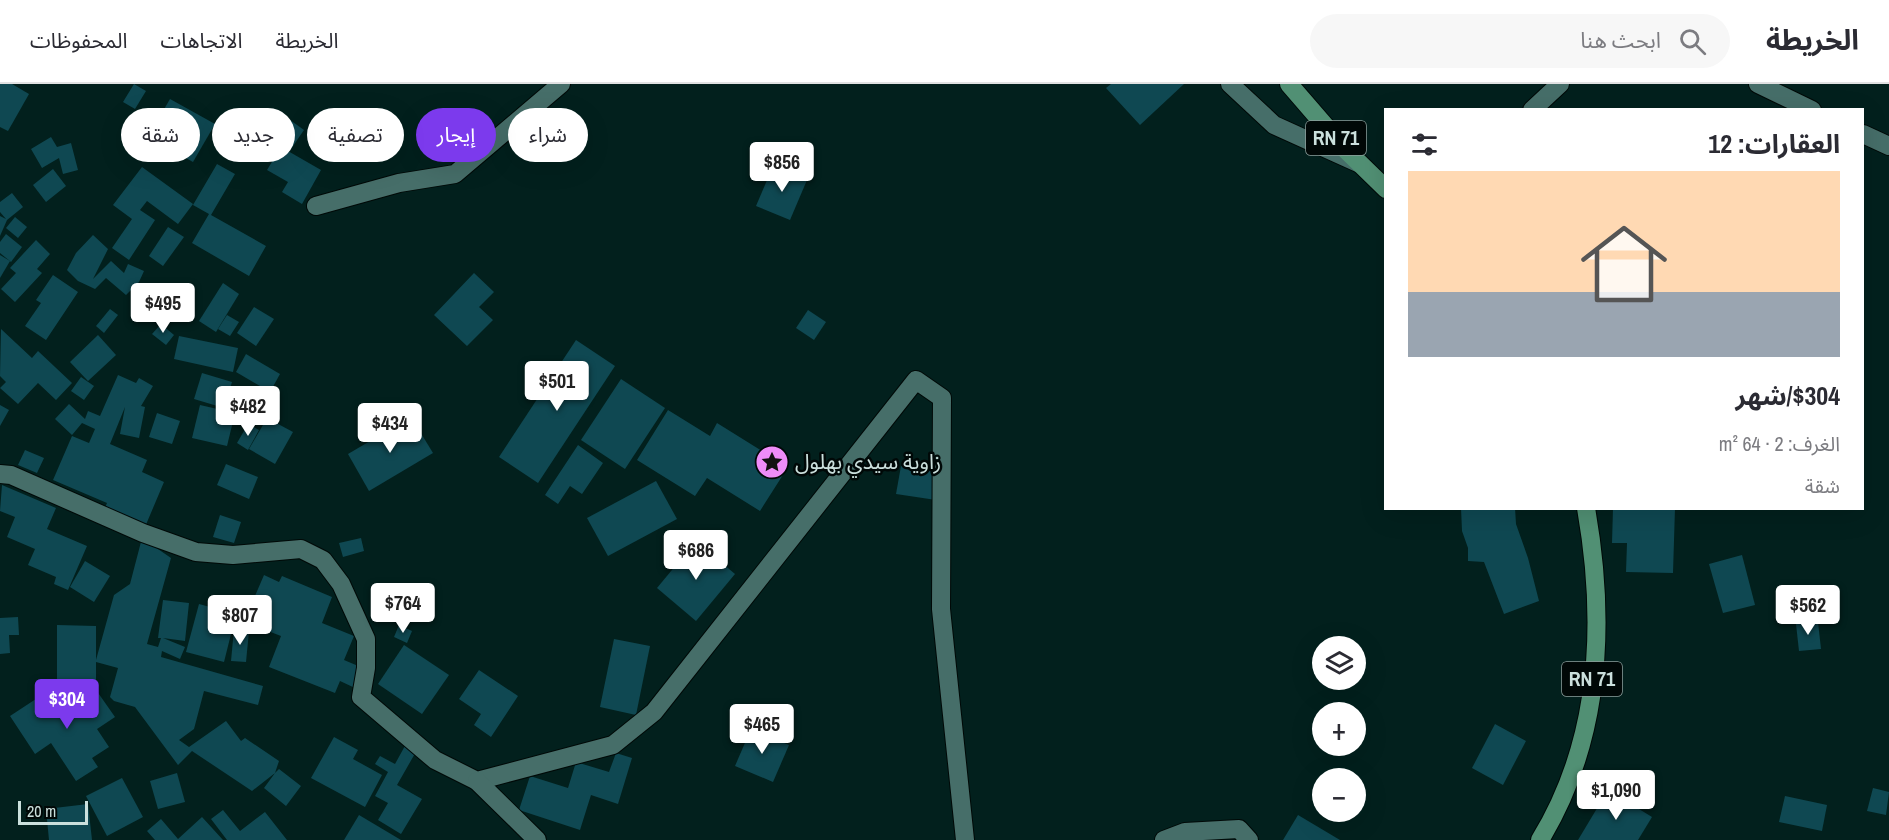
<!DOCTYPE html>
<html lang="ar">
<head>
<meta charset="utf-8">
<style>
	:root { --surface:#fff; --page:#f7f7f7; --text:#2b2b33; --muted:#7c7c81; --line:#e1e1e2; --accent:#7c3aed }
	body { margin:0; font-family:"Archivo Narrow","Noto Sans Arabic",sans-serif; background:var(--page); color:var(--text); direction:rtl; height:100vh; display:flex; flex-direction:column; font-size:22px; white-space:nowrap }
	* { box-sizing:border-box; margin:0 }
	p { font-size:20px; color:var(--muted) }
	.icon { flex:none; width:33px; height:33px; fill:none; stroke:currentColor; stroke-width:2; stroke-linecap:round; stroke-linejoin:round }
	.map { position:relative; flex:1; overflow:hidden; direction:ltr }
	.sheet { position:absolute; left:1384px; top:24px; width:480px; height:402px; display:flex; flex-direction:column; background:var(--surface); border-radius:0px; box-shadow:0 6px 24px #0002; direction:rtl }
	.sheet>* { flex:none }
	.guide { position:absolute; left:18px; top:24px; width:570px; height:54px; direction:rtl; display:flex; gap:12px }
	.fabs { position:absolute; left:1312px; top:552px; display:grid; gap:12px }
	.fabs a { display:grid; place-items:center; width:54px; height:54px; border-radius:50%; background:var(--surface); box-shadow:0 6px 24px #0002; font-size:30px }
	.scale { position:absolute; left:18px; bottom:15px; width:70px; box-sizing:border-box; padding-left:6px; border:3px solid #cbe0dd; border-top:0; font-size:16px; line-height:21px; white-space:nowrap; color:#cbe0dd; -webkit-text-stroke:4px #000807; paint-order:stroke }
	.price { position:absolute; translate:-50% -51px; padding:0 14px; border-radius:6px; background:#fff; color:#222; font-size:20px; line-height:39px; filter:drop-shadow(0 2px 3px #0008) }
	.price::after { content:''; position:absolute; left:50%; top:36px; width:18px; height:14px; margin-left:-9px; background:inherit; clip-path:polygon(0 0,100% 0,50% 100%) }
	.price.selected { background:var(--accent); color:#fff }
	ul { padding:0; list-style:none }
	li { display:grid; align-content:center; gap:12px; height:318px; padding:0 24px }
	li+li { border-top:2px solid var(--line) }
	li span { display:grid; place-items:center; height:186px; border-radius:0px; color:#555 }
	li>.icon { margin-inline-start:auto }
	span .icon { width:108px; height:108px; fill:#fffc; stroke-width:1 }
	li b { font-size:26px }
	h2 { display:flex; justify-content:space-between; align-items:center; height:72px; padding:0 24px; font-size:26px }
	.pill { padding:0 21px; border-radius:27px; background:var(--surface); box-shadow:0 6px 24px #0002; font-size:21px; line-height:54px }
	.pill.selected { background:var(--accent); color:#fff }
	header { display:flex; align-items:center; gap:36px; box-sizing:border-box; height:84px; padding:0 30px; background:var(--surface); border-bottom:2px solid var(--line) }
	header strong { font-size:28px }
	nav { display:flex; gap:33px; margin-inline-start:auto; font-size:21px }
	.search { width:420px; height:54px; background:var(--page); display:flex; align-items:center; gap:15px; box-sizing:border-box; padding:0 21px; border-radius:33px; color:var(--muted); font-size:22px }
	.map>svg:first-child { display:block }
	.building { fill:#0f4852 }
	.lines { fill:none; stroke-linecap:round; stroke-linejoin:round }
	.street-casing { stroke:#000907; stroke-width:20 }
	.primary-casing { stroke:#000907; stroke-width:20 }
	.street { stroke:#466e69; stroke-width:18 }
	.primary { stroke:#519074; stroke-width:18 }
	.labels { text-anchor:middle; stroke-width:5; stroke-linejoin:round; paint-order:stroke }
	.shield { fill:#000807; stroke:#8e9f9d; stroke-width:1.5 }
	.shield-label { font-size:20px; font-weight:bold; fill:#cbe0dd }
	.poi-label { font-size:21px; fill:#cbe0dd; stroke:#000807; text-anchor:start }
</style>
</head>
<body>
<header>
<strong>الخريطة</strong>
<div class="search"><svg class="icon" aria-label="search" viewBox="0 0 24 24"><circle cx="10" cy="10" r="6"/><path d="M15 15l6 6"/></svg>ابحث هنا</div>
<nav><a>الخريطة</a><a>الاتجاهات</a><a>المحفوظات</a></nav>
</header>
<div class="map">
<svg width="1889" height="756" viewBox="0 0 1889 756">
	<rect width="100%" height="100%" fill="#02201d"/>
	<!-- building -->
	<g class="building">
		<polygon points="0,0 12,0 29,10 8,47 0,43"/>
		<polygon points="134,0 146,7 135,25 123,18"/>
		<polygon points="1111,0 1184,0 1140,41 1106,4"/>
		<polygon points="170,15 215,40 193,78 148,53"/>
		<polygon points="286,33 304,46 291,65 273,52"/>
		<polygon points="51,53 57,63 71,59 78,86 63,90 59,74 42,84 31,65"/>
		<polygon points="281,63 321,86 302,120 282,108 288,98 267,86"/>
		<polygon points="217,80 235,90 211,131 266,162 249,192 192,159 209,130 193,121"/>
		<polygon points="773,82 807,96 790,136 756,122"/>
		<polygon points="142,83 193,120 178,140 147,117 140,126 155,136 129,176 112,164 132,135 113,121"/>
		<polygon points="53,85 66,102 46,118 33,101"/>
		<polygon points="12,109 23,123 7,136 0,152 0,132 6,135 0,128 0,118"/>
		<polygon points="15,133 27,143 18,154 6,144"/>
		<polygon points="168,143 184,153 163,182 149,172"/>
		<polygon points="6,150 22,163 11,178 0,169 0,158"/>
		<polygon points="93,151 108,165 93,195 111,177 124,189 128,180 144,187 139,198 126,211 106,194 95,205 78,197 67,186 76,169"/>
		<polygon points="36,156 50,170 37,185 42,189 15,218 1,205 16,189 10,184"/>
		<polygon points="0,171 10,177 0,194"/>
		<polygon points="474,189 494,208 479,223 493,236 467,262 434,231"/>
		<polygon points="53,191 78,208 46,256 25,242 41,219 36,216"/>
		<polygon points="223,199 239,210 216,248 199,237"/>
		<polygon points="146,208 160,216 147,238 134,231"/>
		<polygon points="254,223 274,235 256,262 237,249"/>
		<polygon points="110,225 118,231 104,249 96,242"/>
		<polygon points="808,226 826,238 814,256 796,244"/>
		<polygon points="227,231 239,238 230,252 218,245"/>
		<polygon points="161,240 174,251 166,261 152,250"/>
		<polygon points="1,245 32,274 38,267 72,299 56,316 38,299 18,320 0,304 6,298 0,292"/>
		<polygon points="98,251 116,271 88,297 70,278"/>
		<polygon points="179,252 238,264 233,288 174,275"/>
		<polygon points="576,256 615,282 538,399 499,373"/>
		<polygon points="246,270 280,290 270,308 236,288"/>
		<polygon points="202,289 232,298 224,324 194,315"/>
		<polygon points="118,291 136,299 139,294 153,302 141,322 145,323 139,354 120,350 125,323 110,360 147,376 142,388 164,398 145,443 104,426 107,419 53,396 72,352 89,359 95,345 82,339 72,351 55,335 69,320 85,335 88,327 100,332"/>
		<polygon points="81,293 94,302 84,316 71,307"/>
		<polygon points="621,295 665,324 625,385 581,356"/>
		<polygon points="0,321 9,326 0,342"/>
		<polygon points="200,321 235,329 227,362 192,354"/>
		<polygon points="668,326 710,352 717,339 788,383 760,427 707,394 695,412 637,376"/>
		<polygon points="157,329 180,337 172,360 149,353"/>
		<polygon points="411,333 433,369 369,407 348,370"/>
		<polygon points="267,334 293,348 275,380 249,365"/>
		<polygon points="248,340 259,346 248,366 237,359"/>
		<polygon points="578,361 603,379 582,410 570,402 558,420 545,411"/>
		<polygon points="25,366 44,374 37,389 18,381"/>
		<polygon points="226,380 258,393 249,415 217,401"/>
		<polygon points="901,382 940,388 936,416 896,410"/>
		<polygon points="656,397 677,435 608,472 587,434"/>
		<polygon points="2,401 56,424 47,445 87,462 68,506 54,500 56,493 28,481 35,465 7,453 15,433 0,427"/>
		<polygon points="1461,424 1515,424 1516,440 1528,474 1539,517 1504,530 1484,478 1468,477 1468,464 1462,447"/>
		<polygon points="1613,424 1675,424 1673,489 1626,488 1627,459 1612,459"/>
		<polygon points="220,431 241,438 234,459 213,453"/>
		<polygon points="142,454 171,474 147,560 158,563 161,554 158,554 163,516 189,519 185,557 163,554 185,563 180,575 162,567 161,573 263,602 258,621 204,607 194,645 179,656 189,663 226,637 241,657 245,654 279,677 275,689 279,685 301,702 286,722 264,704 275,689 252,707 192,667 178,681 135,623 114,617 110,613 118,584 96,578 96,596 57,596 57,541 96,542 96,576 114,511 130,500"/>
		<polygon points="361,454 364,467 343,473 339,459"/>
		<polygon points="696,457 735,490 696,537 657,504"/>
		<polygon points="1742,471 1755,521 1723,529 1709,480"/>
		<polygon points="85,477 110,492 94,518 70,503"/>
		<polygon points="264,491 279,498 282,492 332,513 322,539 354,552 344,576 363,584 355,604 340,597 335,609 269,583 281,552 255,542 263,523 252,519"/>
		<polygon points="199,520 236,530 224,578 186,568"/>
		<polygon points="18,533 19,551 9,551 10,569 0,570 0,534"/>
		<polygon points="1818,538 1821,565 1799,567 1796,540"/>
		<polygon points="399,541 412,547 407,559 394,553"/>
		<polygon points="234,545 249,547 246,578 231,577"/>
		<polygon points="614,555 650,562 636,631 600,623"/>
		<polygon points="404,561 449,591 422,630 378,600"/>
		<polygon points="479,586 518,612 491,653 474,641 481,630 459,615"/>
		<polygon points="94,603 115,633 97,645 109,663 92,674 98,683 76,697 51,659 35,670 10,632 42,611 55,629"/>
		<polygon points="1495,640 1526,657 1503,701 1472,684"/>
		<polygon points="751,645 789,661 773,698 735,682"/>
		<polygon points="334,653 358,666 353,675 382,691 365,723 311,694"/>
		<polygon points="406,660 417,666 397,701 422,715 401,750 378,736 388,719 375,712 388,688 375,680 380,672 395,680"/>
		<polygon points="616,669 632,674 618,720 591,711 580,746 519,726 530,692 568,704 576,678 609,688"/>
		<polygon points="177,689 185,718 158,725 150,697"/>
		<polygon points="122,694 143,733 107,752 86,712"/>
		<polygon points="1873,704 1889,708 1886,731 1867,727"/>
		<polygon points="1608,706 1652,733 1638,756 1578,756"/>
		<polygon points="1785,712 1827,721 1822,747 1779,738"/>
		<polygon points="88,720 92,756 49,756 46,725"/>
		<polygon points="223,726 240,747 265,728 287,756 227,756 211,735"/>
		<polygon points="359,731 401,756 344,756"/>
		<polygon points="1298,731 1340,756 1283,756"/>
		<polygon points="202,733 223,756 155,756 147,747 161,735 178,755"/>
	</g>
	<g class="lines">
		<!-- street casing -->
		<g class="street-casing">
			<g id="street">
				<polyline points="1230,0 1274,41 1358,79"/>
				<polyline points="1758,0 1812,26"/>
				<polyline points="1532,26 1560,0"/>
				<polyline points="1863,50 1889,62"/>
				<polyline points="316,122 399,99 455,90 561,0"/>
				<polyline points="0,390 11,391 143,449 196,468 233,471 301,465 323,476 341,500 366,555 366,584 361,613 435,676 477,697 613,661 654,628 916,296 942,314 941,525 965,756"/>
				<polyline points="477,697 537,756"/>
				<polyline points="1164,756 1185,748 1239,745 1249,756"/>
			</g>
		</g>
		<!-- primary casing -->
		<g class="primary-casing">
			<g id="primary">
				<polyline points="1289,0 1346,66 1386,105"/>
				<path d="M1540,756C1601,656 1606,538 1586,424"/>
			</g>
		</g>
		<!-- street -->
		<use href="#street" class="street"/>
		<!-- primary -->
		<use href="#primary" class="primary"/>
	</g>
	<!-- icons -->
	<defs>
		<g id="sight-disc" transform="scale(1.725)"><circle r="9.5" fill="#ee8cf8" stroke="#000807"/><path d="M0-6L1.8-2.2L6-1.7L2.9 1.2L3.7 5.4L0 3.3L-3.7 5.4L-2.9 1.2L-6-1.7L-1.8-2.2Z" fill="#111"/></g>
	</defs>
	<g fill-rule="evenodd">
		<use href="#sight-disc" x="772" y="378"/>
	</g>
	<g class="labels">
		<!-- shield labels -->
		<g class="shield">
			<rect x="1306" y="37" width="60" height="34" rx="4.5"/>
			<rect x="1562" y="578" width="60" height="34" rx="4.5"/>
		</g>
		<g class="shield-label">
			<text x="1336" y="61">RN 71</text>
			<text x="1592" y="602">RN 71</text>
		</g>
		<!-- poi labels -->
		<g class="poi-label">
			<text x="795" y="385">زاوية سيدي بهلول</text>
		</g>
	</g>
</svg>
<div class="fabs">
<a><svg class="icon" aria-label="layers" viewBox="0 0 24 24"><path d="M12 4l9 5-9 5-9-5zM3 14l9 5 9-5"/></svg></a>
<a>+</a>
<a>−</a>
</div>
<div class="scale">20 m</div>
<b class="price" style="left:782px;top:109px">$856</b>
<b class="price" style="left:163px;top:250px">$495</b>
<b class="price" style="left:557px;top:328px">$501</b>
<b class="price" style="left:248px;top:353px">$482</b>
<b class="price" style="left:390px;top:370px">$434</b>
<b class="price" style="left:696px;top:497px">$686</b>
<b class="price" style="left:403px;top:550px">$764</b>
<b class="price" style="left:1808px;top:552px">$562</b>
<b class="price" style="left:240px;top:562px">$807</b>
<b class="price selected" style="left:67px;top:646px">$304</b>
<b class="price" style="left:762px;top:671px">$465</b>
<b class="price" style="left:1616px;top:737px">$1,090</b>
<div class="guide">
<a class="pill">شراء</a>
<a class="pill selected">إيجار</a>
<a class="pill">تصفية</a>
<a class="pill">جديد</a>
<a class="pill">شقة</a>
</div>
<section class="sheet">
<h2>العقارات: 12<svg class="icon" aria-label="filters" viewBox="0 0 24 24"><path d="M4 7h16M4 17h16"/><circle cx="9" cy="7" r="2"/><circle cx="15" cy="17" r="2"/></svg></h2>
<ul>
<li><span style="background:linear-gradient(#ffd9b3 65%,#9aa5b1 0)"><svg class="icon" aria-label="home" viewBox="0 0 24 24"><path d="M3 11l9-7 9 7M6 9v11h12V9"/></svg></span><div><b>$304/شهر</b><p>الغرف: 2 · 64 m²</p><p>شقة</p></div></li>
</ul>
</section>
</div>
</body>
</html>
